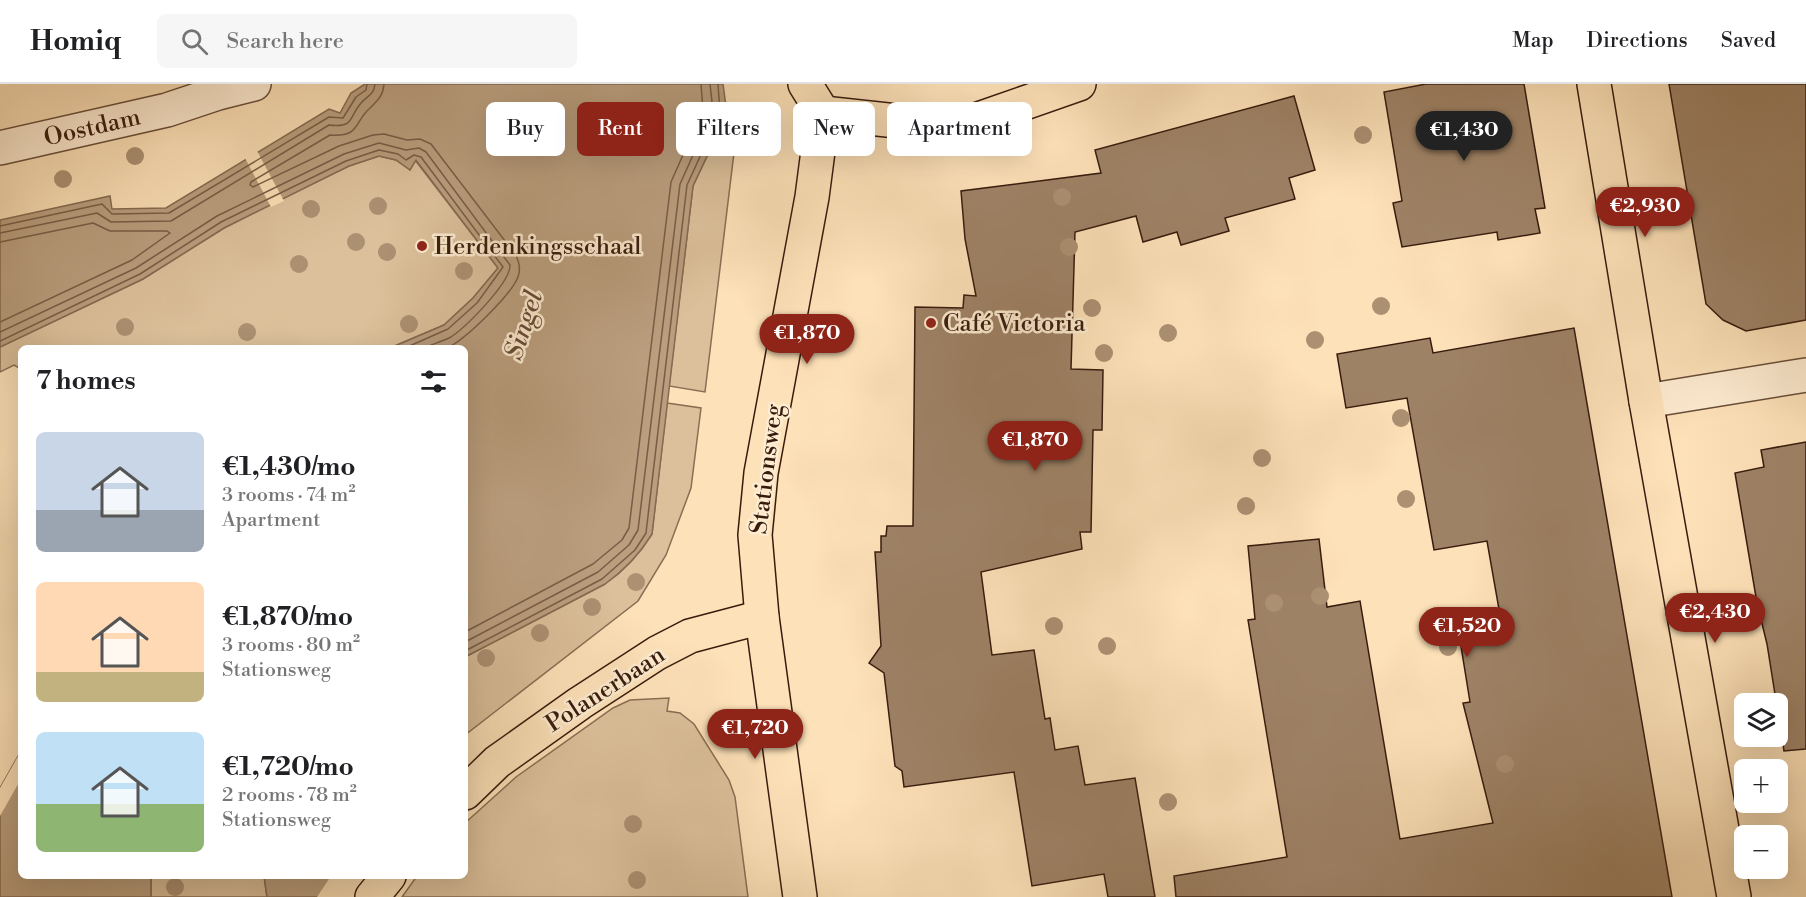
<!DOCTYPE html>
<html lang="en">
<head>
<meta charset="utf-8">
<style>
	:root { --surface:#fff; --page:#f6f6f6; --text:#202124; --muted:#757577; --line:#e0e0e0; --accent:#8f2418 }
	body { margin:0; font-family:"Libre Bodoni",serif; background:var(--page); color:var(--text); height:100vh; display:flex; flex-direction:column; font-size:22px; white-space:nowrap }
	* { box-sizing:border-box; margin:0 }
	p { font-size:20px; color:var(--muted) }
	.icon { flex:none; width:33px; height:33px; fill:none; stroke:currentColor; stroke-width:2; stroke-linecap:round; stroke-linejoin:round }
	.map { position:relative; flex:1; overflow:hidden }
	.panel { position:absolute; left:18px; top:261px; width:450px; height:534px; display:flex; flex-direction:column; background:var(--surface); border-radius:9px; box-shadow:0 6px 24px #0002 }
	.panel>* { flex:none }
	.top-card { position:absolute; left:486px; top:18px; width:570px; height:54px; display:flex; gap:12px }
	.controls { position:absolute; left:1734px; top:609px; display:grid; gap:12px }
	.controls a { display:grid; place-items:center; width:54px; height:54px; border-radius:9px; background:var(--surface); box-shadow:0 6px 24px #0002; font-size:30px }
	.price { position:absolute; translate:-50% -51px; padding:0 14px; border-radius:21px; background:var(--accent); color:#fff; font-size:20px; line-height:39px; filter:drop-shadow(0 2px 3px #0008) }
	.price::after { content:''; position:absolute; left:50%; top:36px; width:18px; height:14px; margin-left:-9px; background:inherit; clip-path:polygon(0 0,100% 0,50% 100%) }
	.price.active { background:#222; color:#fff }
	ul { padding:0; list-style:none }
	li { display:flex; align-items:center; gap:18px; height:150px; padding:0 18px }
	li span { display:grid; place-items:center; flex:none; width:168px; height:120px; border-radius:9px; color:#555 }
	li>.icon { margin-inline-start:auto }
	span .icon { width:72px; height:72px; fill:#fffc; stroke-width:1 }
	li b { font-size:26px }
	h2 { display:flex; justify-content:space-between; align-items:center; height:72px; padding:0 18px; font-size:26px }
	.chip { padding:0 21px; border-radius:9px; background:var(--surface); box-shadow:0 6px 24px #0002; font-size:21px; line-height:54px }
	.chip.active { background:var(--accent); color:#fff }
	header { display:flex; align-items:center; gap:36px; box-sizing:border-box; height:84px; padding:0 30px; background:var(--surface); border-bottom:2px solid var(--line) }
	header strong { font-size:28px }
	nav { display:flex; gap:33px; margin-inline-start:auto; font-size:21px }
	.search { width:420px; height:54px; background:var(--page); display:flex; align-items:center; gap:15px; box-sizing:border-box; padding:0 21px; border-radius:9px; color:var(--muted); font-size:22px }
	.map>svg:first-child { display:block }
	.green { fill:#dbc09b; stroke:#896e54; stroke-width:1.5 }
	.water { fill:#ba9e7e; stroke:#866a51; stroke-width:1.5 }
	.pier { fill:#fde1b8 }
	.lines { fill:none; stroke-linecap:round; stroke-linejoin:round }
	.shore { stroke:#785d46; stroke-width:1.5 }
	.building { fill:#9e8266; stroke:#371c0e; stroke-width:1.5 }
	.minor-casing { stroke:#684d38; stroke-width:36 }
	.major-casing { stroke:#371c0e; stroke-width:36 }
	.minor { stroke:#feecd1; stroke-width:33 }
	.major { stroke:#fde1b8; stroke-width:33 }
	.tree { fill:#ab9072 }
	.poi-dot { fill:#8f2418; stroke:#feecd1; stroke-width:2 }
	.labels { text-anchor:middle; stroke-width:5; stroke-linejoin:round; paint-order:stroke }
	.street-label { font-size:24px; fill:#371c0e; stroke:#feecd1 }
	.poi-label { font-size:24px; fill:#371c0e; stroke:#feecd1; text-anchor:start }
	.water-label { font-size:26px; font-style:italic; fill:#654a35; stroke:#feecd1 }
</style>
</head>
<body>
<header>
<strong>Homiq</strong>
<div class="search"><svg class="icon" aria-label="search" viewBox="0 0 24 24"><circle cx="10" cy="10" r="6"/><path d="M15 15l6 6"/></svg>Search here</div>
<nav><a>Map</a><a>Directions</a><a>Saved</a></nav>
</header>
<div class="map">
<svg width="1806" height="813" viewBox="0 0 1806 813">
	<rect width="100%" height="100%" fill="#fde1b8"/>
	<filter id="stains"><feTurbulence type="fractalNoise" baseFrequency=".00333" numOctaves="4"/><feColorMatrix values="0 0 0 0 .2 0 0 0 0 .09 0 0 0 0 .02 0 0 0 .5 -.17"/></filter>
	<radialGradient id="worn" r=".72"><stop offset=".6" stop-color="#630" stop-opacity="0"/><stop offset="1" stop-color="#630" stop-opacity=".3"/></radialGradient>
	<!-- green -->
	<g class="green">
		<polygon points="727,30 736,52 705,308 669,302 693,102"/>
		<polygon points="379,72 396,76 410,86 415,76 498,184 473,214 444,241 390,264 21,264 21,285 14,281 0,288 0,263 143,195 224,144 294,108 349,82"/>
		<path d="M667,319L701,324L691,404L666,471L638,517L465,651V573L605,500C625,486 639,471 652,450Z"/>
		<polygon points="669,614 667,627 680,629 694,640 729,696 735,713 748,813 402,813 417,792 465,792 465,739 516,693 613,624 630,616"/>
		<polygon points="151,792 264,792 267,813 151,813"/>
	</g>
	<!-- water -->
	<g class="water">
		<path d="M365,0H723L727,30L693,102L652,450C639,471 625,486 605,500L465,573V264H390L444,241L473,214L498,184L416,76L410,86L396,76L379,72L349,82L224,144L143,195L0,263V136L110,112L112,125L166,124L329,25L340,29L351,9Z"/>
		<polygon points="21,667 21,792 151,792 151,813 0,813 0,704"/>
		<polygon points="264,792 331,792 334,813 267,813"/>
	</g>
	<!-- pier -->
	<g class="pier">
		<polygon points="256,65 284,117 271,123 244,72"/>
		<polygon points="21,667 21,695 0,732 0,704"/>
		<polygon points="331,792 334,792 337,813 317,813"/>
	</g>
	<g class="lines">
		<!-- shore -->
		<g class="shore">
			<path d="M384,0C383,12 378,16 370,24C353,39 361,53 330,51L251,98L250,101L253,103L339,62L373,51L384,50L407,56L420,55L431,60L515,170C519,177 521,185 518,193C511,211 465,256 447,264"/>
			<polyline points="0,142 102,120 112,130 169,129 329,33 343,34 356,13 366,6 367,0"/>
			<path d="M0,149L97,129L111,138L171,137L329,41C355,44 348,34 361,19C368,11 374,11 375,0"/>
			<polyline points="0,158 93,139 110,147 167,147 170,149 132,176 0,238"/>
			<path d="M0,248L136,184L217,132L344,70L379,59L406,66L419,64L426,68L510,181C511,198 466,243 451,253C443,257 433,260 424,264"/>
			<polyline points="0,257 140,190 221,138 346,77 379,66 398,70 406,76 414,71 421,73 503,183 477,219 448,245 405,264"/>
			<polyline points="465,548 593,480 622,456 629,444 671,98 703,26 701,0"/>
			<polyline points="465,558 598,488 629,461 638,446 680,100 713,27 710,0"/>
			<polyline points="465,567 602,495 635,466 646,449 687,101 720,29 718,0"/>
		</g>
	</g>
	<!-- building -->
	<g class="building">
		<polygon points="1426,0 1524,0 1545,124 1535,125 1540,149 1498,156 1497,148 1402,163 1393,119 1402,117 1384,8"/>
		<polygon points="1669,0 1806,0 1806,236 1746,247 1723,236 1706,220"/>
		<polygon points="1294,12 1315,86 1289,94 1295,115 1225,134 1229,147 1181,161 1177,148 1143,158 1136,132 1075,148 1071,285 1103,286 1102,346 1093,346 1091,448 1080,448 1082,465 981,488 992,571 1034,566 1045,635 1050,634 1055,666 1078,662 1085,701 1135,694 1155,813 1108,813 1104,790 1032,802 1014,688 904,703 902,687 895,682 884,589 869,579 881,562 875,468 881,468 881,452 886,452 887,442 913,442 915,223 963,224 964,211 976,212 965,155 961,107 1101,89 1095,66"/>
		<polygon points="1574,244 1672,813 1176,813 1174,792 1287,773 1248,536 1255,535 1248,462 1319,455 1327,523 1360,517 1400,755 1493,739 1463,619 1470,618 1460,556 1503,548 1487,457 1434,466 1407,314 1346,324 1337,270 1430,254 1433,269"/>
		<polygon points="1806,358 1806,665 1784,667 1767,560 1757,519 1735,389 1764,383 1761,366"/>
	</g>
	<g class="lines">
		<!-- minor casing -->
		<g class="minor-casing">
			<g id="minor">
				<polyline points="0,64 167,26 218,9 254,0"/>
				<polyline points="1646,317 1806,291"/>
			</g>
		</g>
		<!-- major casing -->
		<g class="major-casing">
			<g id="major">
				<polyline points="1594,0 1646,317 1734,813"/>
				<polyline points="823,29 915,39 964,40 1079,0"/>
				<polyline points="465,709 497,678 580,619 657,569 690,552 762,533"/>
				<polyline points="372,813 389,792"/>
				<polyline points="800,813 762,533 755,451 761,389 812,113 823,29 805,0"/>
			</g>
		</g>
		<!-- minor -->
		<use href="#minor" class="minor"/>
		<!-- major -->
		<use href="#major" class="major"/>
	</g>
	<!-- trees -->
	<g class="tree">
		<circle cx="1363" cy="51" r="9"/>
		<circle cx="135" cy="72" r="9"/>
		<circle cx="63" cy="95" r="9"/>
		<circle cx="1062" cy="113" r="9"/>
		<circle cx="378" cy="122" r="9"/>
		<circle cx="311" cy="125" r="9"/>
		<circle cx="356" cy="158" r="9"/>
		<circle cx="1069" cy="163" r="9"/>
		<circle cx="387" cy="168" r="9"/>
		<circle cx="299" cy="180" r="9"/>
		<circle cx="464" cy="187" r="9"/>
		<circle cx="1381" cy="222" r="9"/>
		<circle cx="1092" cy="224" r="9"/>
		<circle cx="409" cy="240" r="9"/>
		<circle cx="125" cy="243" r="9"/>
		<circle cx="247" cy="248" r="9"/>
		<circle cx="1168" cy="249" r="9"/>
		<circle cx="1315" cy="256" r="9"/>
		<circle cx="1104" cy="269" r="9"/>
		<circle cx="1401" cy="334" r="9"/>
		<circle cx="1262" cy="374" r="9"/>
		<circle cx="1406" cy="415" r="9"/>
		<circle cx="1246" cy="422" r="9"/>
		<circle cx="636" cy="498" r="9"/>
		<circle cx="1320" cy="512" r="9"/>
		<circle cx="1274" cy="519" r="9"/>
		<circle cx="592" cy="523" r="9"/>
		<circle cx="1054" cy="542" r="9"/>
		<circle cx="540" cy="549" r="9"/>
		<circle cx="1107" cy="562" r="9"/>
		<circle cx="1448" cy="563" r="9"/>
		<circle cx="486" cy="574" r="9"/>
		<circle cx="1505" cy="680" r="9"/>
		<circle cx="1168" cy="718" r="9"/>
		<circle cx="633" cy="740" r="9"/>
		<circle cx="637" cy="796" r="9"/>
		<circle cx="175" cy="803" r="9"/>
	</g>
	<!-- markers -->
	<g class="poi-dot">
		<circle cx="422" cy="162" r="6"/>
		<circle cx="931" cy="239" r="6"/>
	</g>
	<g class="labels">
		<!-- street labels -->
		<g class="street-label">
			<text transform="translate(92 43) rotate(-13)" y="8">Oostdam</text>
			<text transform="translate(766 385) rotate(-83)" y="8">Stationsweg</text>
			<text transform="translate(605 605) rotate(-33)" y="8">Polanerbaan</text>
		</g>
		<!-- poi labels -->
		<g class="poi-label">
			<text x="434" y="170">Herdenkingsschaal</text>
			<text x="943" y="247">Café Victoria</text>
		</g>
		<!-- water labels -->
		<g class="water-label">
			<text transform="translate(523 241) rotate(-72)" y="9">Singel</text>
		</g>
	</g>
	<rect width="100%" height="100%" filter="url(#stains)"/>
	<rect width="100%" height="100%" fill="url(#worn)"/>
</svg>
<div class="controls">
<a><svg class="icon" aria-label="layers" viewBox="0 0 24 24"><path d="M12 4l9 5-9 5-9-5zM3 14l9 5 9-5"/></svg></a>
<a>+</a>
<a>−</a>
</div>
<b class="price active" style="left:1464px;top:78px">€1,430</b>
<b class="price" style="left:1645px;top:154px">€2,930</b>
<b class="price" style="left:807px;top:281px">€1,870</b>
<b class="price" style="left:1035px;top:388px">€1,870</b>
<b class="price" style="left:1715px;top:560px">€2,430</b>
<b class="price" style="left:1467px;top:574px">€1,520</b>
<b class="price" style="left:755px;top:676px">€1,720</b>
<div class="top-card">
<a class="chip">Buy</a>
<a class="chip active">Rent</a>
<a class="chip">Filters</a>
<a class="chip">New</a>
<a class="chip">Apartment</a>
</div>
<section class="panel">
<h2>7 homes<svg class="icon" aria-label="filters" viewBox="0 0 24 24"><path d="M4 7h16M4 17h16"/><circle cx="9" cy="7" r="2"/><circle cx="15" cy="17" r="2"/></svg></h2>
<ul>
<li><span style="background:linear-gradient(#c9d6e8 65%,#9aa5b1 0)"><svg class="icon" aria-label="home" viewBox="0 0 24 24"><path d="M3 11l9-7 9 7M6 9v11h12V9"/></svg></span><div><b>€1,430/mo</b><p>3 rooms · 74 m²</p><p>Apartment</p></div></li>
<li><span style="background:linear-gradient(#ffd9b3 75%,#c2b280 0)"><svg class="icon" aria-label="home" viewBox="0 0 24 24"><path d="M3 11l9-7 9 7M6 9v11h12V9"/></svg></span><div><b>€1,870/mo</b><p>3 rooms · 80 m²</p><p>Stationsweg</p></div></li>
<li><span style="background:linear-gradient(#bfe0f5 60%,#8fb573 0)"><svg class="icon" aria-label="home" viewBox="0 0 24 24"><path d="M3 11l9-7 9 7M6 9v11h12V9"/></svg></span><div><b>€1,720/mo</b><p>2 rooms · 78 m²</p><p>Stationsweg</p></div></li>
</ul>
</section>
</div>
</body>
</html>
